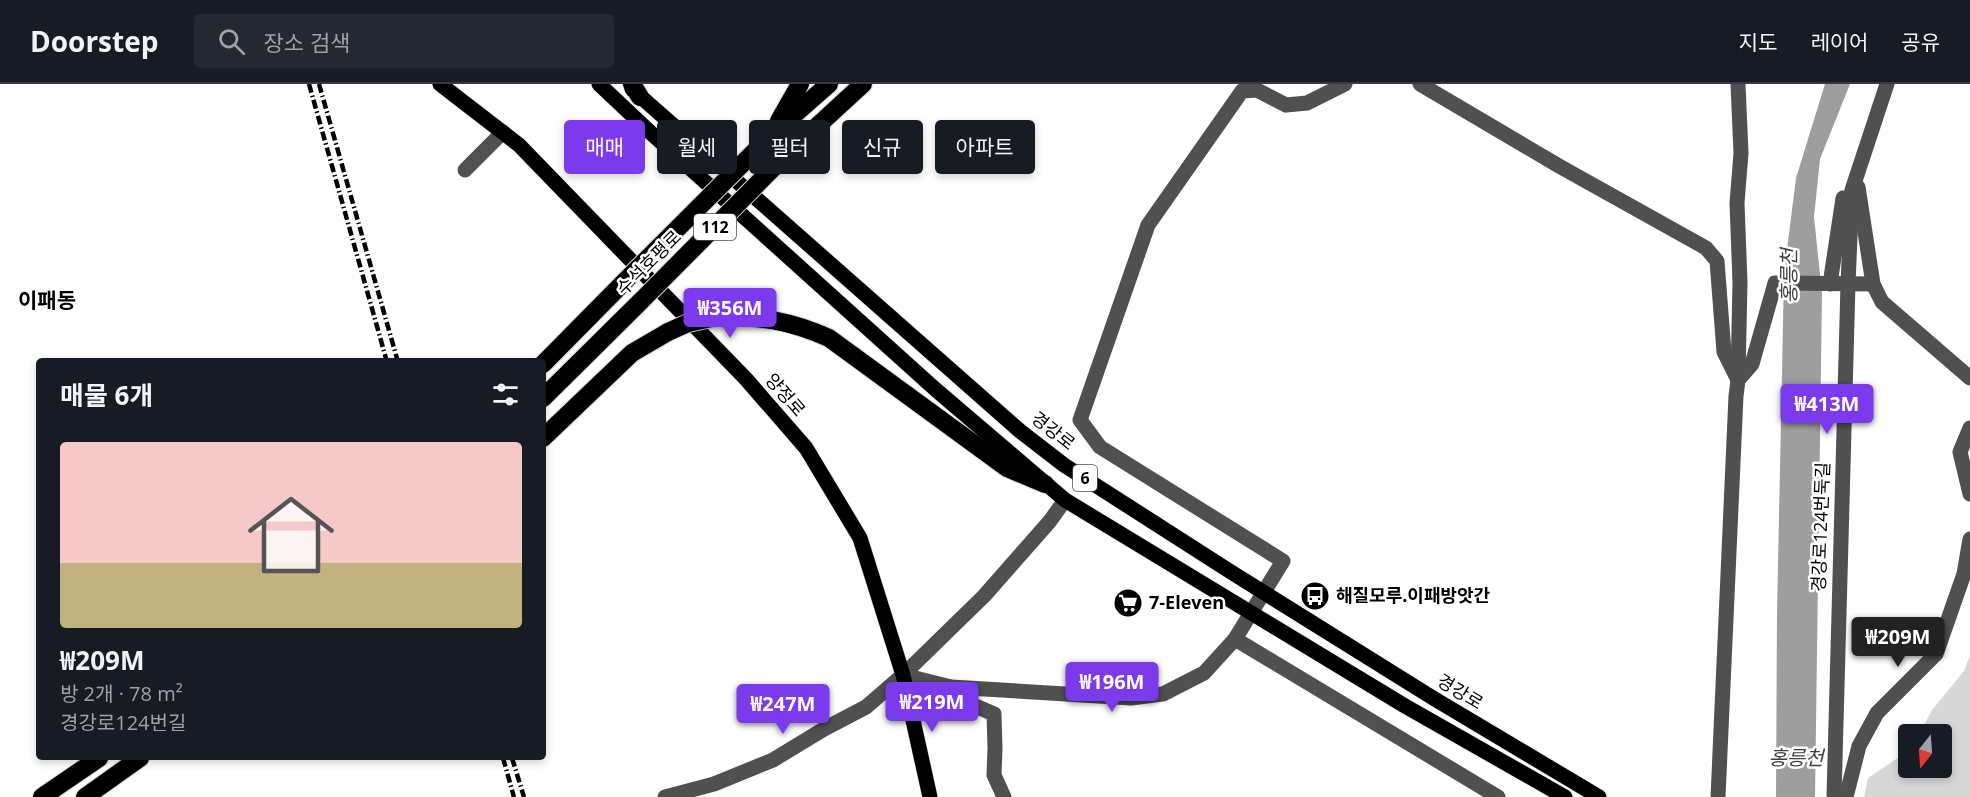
<!DOCTYPE html>
<html lang="ko">
<head>
<meta charset="utf-8">
<style>
	:root { --surface:#171b24; --page:#242831; --text:#f1f3f6; --muted:#9ea1a6; --line:#363941; --accent:#7c3aed }
	body { margin:0; font-family:"Open Sans","Noto Sans KR",sans-serif; background:var(--page); color:var(--text); height:100vh; display:flex; flex-direction:column; font-size:22px; white-space:nowrap }
	* { box-sizing:border-box; margin:0 }
	p { font-size:20px; color:var(--muted) }
	.icon { flex:none; width:33px; height:33px; fill:none; stroke:currentColor; stroke-width:2; stroke-linecap:round; stroke-linejoin:round }
	.map { position:relative; flex:1; overflow:hidden }
	.drawer { position:absolute; left:36px; top:274px; width:510px; height:402px; display:flex; flex-direction:column; background:var(--surface); border-radius:6px; box-shadow:0 3px 9px #0003 }
	.drawer>* { flex:none }
	.guide { position:absolute; left:564px; top:36px; width:570px; height:54px; display:flex; gap:12px }
	.needle { width:39px; rotate:197deg }
	.tools { position:absolute; left:1898px; top:640px; display:grid; gap:12px }
	.tools a { display:grid; place-items:center; width:54px; height:54px; border-radius:6px; background:var(--surface); box-shadow:0 3px 9px #0003; font-size:30px }
	.price { position:absolute; translate:-50% -51px; padding:0 14px; border-radius:6px; background:var(--accent); color:#fff; font-size:20px; line-height:39px; filter:drop-shadow(0 2px 3px #0008) }
	.price::after { content:''; position:absolute; left:50%; top:36px; width:18px; height:14px; margin-left:-9px; background:inherit; clip-path:polygon(0 0,100% 0,50% 100%) }
	.price.current { background:#222; color:#fff }
	ul { padding:0; list-style:none }
	li { display:grid; align-content:center; gap:12px; height:318px; padding:0 24px }
	li span { display:grid; place-items:center; height:186px; border-radius:6px; color:#555 }
	li>.icon { margin-inline-start:auto }
	span .icon { width:108px; height:108px; fill:#fffc; stroke-width:1 }
	li b { font-size:26px }
	h2 { display:flex; justify-content:space-between; align-items:center; height:72px; padding:0 24px; font-size:26px }
	.chip { padding:0 21px; border-radius:6px; background:var(--surface); box-shadow:0 3px 9px #0003; font-size:21px; line-height:54px }
	.chip.current { background:var(--accent); color:#fff }
	header { display:flex; align-items:center; gap:36px; box-sizing:border-box; height:84px; padding:0 30px; background:var(--surface); border-bottom:2px solid var(--line) }
	header strong { font-size:28px }
	nav { display:flex; gap:33px; margin-inline-start:auto; font-size:21px }
	.search { width:420px; height:54px; background:var(--page); display:flex; align-items:center; gap:15px; box-sizing:border-box; padding:0 21px; border-radius:6px; color:var(--muted); font-size:22px }
	.map>svg:first-child { display:block }
	.green { fill:#d7d7d7 }
	.water { fill:#9e9e9e }
	.lines { fill:none; stroke-linecap:round; stroke-linejoin:round }
	.major-casing { stroke:#dbdbdb; stroke-width:16 }
	.highway-casing { stroke:#dbdbdb; stroke-width:20 }
	.minor { stroke:#505050; stroke-width:15 }
	.major { stroke:#000; stroke-width:15 }
	.highway { stroke:#000; stroke-width:18 }
	.rail { stroke:#000; stroke-width:4.5; stroke-dasharray:9 3 1.5 3; stroke-linecap:butt }
	.highway-bridge-casing { stroke:#dbdbdb; stroke-width:20; stroke-linecap:butt }
	.highway-bridge { stroke:#000; stroke-width:18 }
	.labels { text-anchor:middle; stroke-width:5; stroke-linejoin:round; paint-order:stroke }
	.shield { fill:#fff; stroke:#4c4c4c; stroke-width:1.5 }
	.shield-label { font-size:16px; font-weight:bold; fill:#000 }
	.street-label { font-size:18px; fill:#000; stroke:#fff }
	.poi-label { font-size:18px; font-weight:bold; fill:#000; stroke:#fff; text-anchor:start }
	.water-label { font-size:20px; font-style:italic; fill:#3f3f3f; stroke:#fff }
	.quarter-label { font-size:21px; font-weight:bold; fill:#000; stroke:#fff }
</style>
</head>
<body>
<header>
<strong>Doorstep</strong>
<div class="search"><svg class="icon" aria-label="search" viewBox="0 0 24 24"><circle cx="10" cy="10" r="6"/><path d="M15 15l6 6"/></svg>장소 검색</div>
<nav><a>지도</a><a>레이어</a><a>공유</a></nav>
</header>
<div class="map">
<svg width="1970" height="713" viewBox="0 0 1970 713">
	<rect width="100%" height="100%" fill="#fff"/>
	<!-- green -->
	<polygon class="green" points="1970,571 1970,713 1864,713 1868,694 1908,667 1908,684 1941,684 1941,651 1919,651 1932,626 1964,587"/>
	<!-- water -->
	<polygon class="water" points="1825,0 1850,0 1820,75 1814,133 1822,209 1815,713 1776,713 1777,529 1784,190 1796,94"/>
	<g class="lines">
		<!-- major casing -->
		<g class="major-casing">
			<g id="major">
				<polyline points="440,0 519,61 746,295 806,364 860,454 903,591 930,713"/>
				<polyline points="599,0 652,50 935,305 1065,416 1405,622 1565,713"/>
				<polyline points="632,5 1020,347 1064,381 1231,488 1433,614 1599,713"/>
			</g>
		</g>
		<!-- highway casing -->
		<g class="highway-casing">
			<g id="highway">
				<polyline points="632,0 640,13"/>
				<polyline points="779,37 800,0"/>
				<polyline points="770,52 829,0"/>
				<polyline points="788,69 863,0"/>
				<path d="M716,233C757,231 791,237 829,254L1007,384L1045,400"/>
				<polyline points="543,280 623,199"/>
				<polyline points="543,314 641,217"/>
				<polyline points="543,354 632,269 668,248"/>
				<polyline points="42,713 99,674"/>
				<polyline points="85,713 140,674"/>
			</g>
		</g>
		<!-- minor -->
		<g class="minor">
			<polyline points="1420,0 1559,82 1706,164 1717,177 1724,268 1738,296"/>
			<polyline points="465,86 503,48"/>
			<polyline points="1858,103 1873,200 1882,218 1970,294"/>
			<polyline points="1830,200 1843,114"/>
			<polyline points="1738,293 1740,198 1737,119 1741,69 1738,0"/>
			<polyline points="1970,344 1960,368 1970,410"/>
			<polyline points="1235,555 1498,713"/>
			<polyline points="903,591 951,603 1131,614 1163,610 1204,589 1235,555 1283,477 1100,363 1080,336 1148,141 1242,7 1257,6 1286,21 1307,19 1345,0"/>
			<polyline points="951,603 959,615 994,630 995,664 994,691 1004,713"/>
			<polyline points="665,713 714,700 773,676 824,645 866,623 903,591 984,512 1050,437 1065,416"/>
			<polyline points="1718,713 1736,312 1738,296 1752,280 1775,199 1873,200"/>
			<polyline points="1834,713 1848,200 1852,106 1887,0"/>
			<polyline points="1846,713 1859,662 1877,629 1936,570 1964,490 1970,455"/>
		</g>
		<!-- major -->
		<use href="#major" class="major"/>
		<!-- highway -->
		<use href="#highway" class="highway"/>
		<!-- rail -->
		<g class="rail">
			<polyline points="309,0 387,278"/>
			<polyline points="319,0 398,278"/>
			<polyline points="503,674 514,713"/>
			<polyline points="512,674 524,713"/>
		</g>
		<!-- highway-bridge casing -->
		<g class="highway-bridge-casing">
			<g id="highway-bridge">
				<polyline points="623,199 770,52"/>
				<polyline points="641,217 788,69"/>
				<polyline points="668,248 688,239 716,233"/>
			</g>
		</g>
		<!-- highway-bridge -->
		<use href="#highway-bridge" class="highway-bridge"/>
	</g>
	<!-- icons -->
	<defs>
		<g id="bus-disc" transform="scale(1.5)"><circle r="9.5" fill="#000" stroke="#fff"/><path d="M-5-6H5V4H4V6H2V4H-2V6H-4V4H-5ZM-3.5-4V0h7V-4ZM-3.5 1.2v1.5H-2V1.2ZM2 1.2v1.5H3.5V1.2Z" fill="#fff"/></g>
		<g id="supermarket-disc" transform="scale(1.5)"><circle r="9.5" fill="#000" stroke="#fff"/><path d="M-6-5.5h2.5l.6 2H6L4.5 2H-2.5L-4.4-4H-6ZM-1.5 3.2a1.3 1.3 0 1 0 .1 0ZM3 3.2a1.3 1.3 0 1 0 .1 0Z" fill="#fff"/></g>
	</defs>
	<g fill-rule="evenodd">
		<use href="#bus-disc" x="1315" y="512"/>
		<use href="#supermarket-disc" x="1128" y="519"/>
	</g>
	<g class="labels">
		<!-- shield labels -->
		<g class="shield">
			<rect x="694" y="130" width="42" height="26" rx="4.5"/>
			<rect x="1073" y="381" width="24" height="26" rx="4.5"/>
		</g>
		<g class="shield-label">
			<text x="715" y="149">112</text>
			<text x="1085" y="400">6</text>
		</g>
		<!-- street labels -->
		<g class="street-label">
			<text transform="translate(649 179) rotate(-45)" y="6">수석호평로</text>
			<text transform="translate(785 311) rotate(49)" y="6">양정로</text>
			<text transform="translate(1053 347) rotate(38)" y="6">경강로</text>
			<text transform="translate(1821 443) rotate(-88)" y="6">경강로124번둑길</text>
			<text transform="translate(1460 608) rotate(31)" y="6">경강로</text>
		</g>
		<!-- poi labels -->
		<g class="poi-label">
			<text x="1336" y="518">해질모루.이패방앗간</text>
			<text x="1149" y="525">7-Eleven</text>
		</g>
		<!-- water labels -->
		<g class="water-label">
			<text transform="translate(1789 192) rotate(-90)" y="7">홍릉천</text>
			<text x="1796" y="681">홍릉천</text>
		</g>
		<!-- quarter labels -->
		<g class="quarter-label">
			<text x="47" y="224">이패동</text>
		</g>
	</g>
</svg>
<div class="tools">
<a><svg class="needle" viewBox="-14 -14 28 28"><path d="M0-13l5 13h-10z" fill="#e53935"/><path d="M0 13l5-13h-10z" fill="#9ea1a6"/></svg></a>
</div>
<b class="price" style="left:730px;top:255px">₩356M</b>
<b class="price" style="left:1827px;top:351px">₩413M</b>
<b class="price current" style="left:1898px;top:584px">₩209M</b>
<b class="price" style="left:1112px;top:629px">₩196M</b>
<b class="price" style="left:932px;top:649px">₩219M</b>
<b class="price" style="left:783px;top:651px">₩247M</b>
<div class="guide">
<a class="chip current">매매</a>
<a class="chip">월세</a>
<a class="chip">필터</a>
<a class="chip">신규</a>
<a class="chip">아파트</a>
</div>
<section class="drawer">
<h2>매물 6개<svg class="icon" aria-label="filters" viewBox="0 0 24 24"><path d="M4 7h16M4 17h16"/><circle cx="9" cy="7" r="2"/><circle cx="15" cy="17" r="2"/></svg></h2>
<ul>
<li><span style="background:linear-gradient(#f6c9c9 65%,#c2b280 0)"><svg class="icon" aria-label="home" viewBox="0 0 24 24"><path d="M3 11l9-7 9 7M6 9v11h12V9"/></svg></span><div><b>₩209M</b><p>방 2개 · 78 m²</p><p>경강로124번길</p></div></li>
</ul>
</section>
</div>
</body>
</html>
